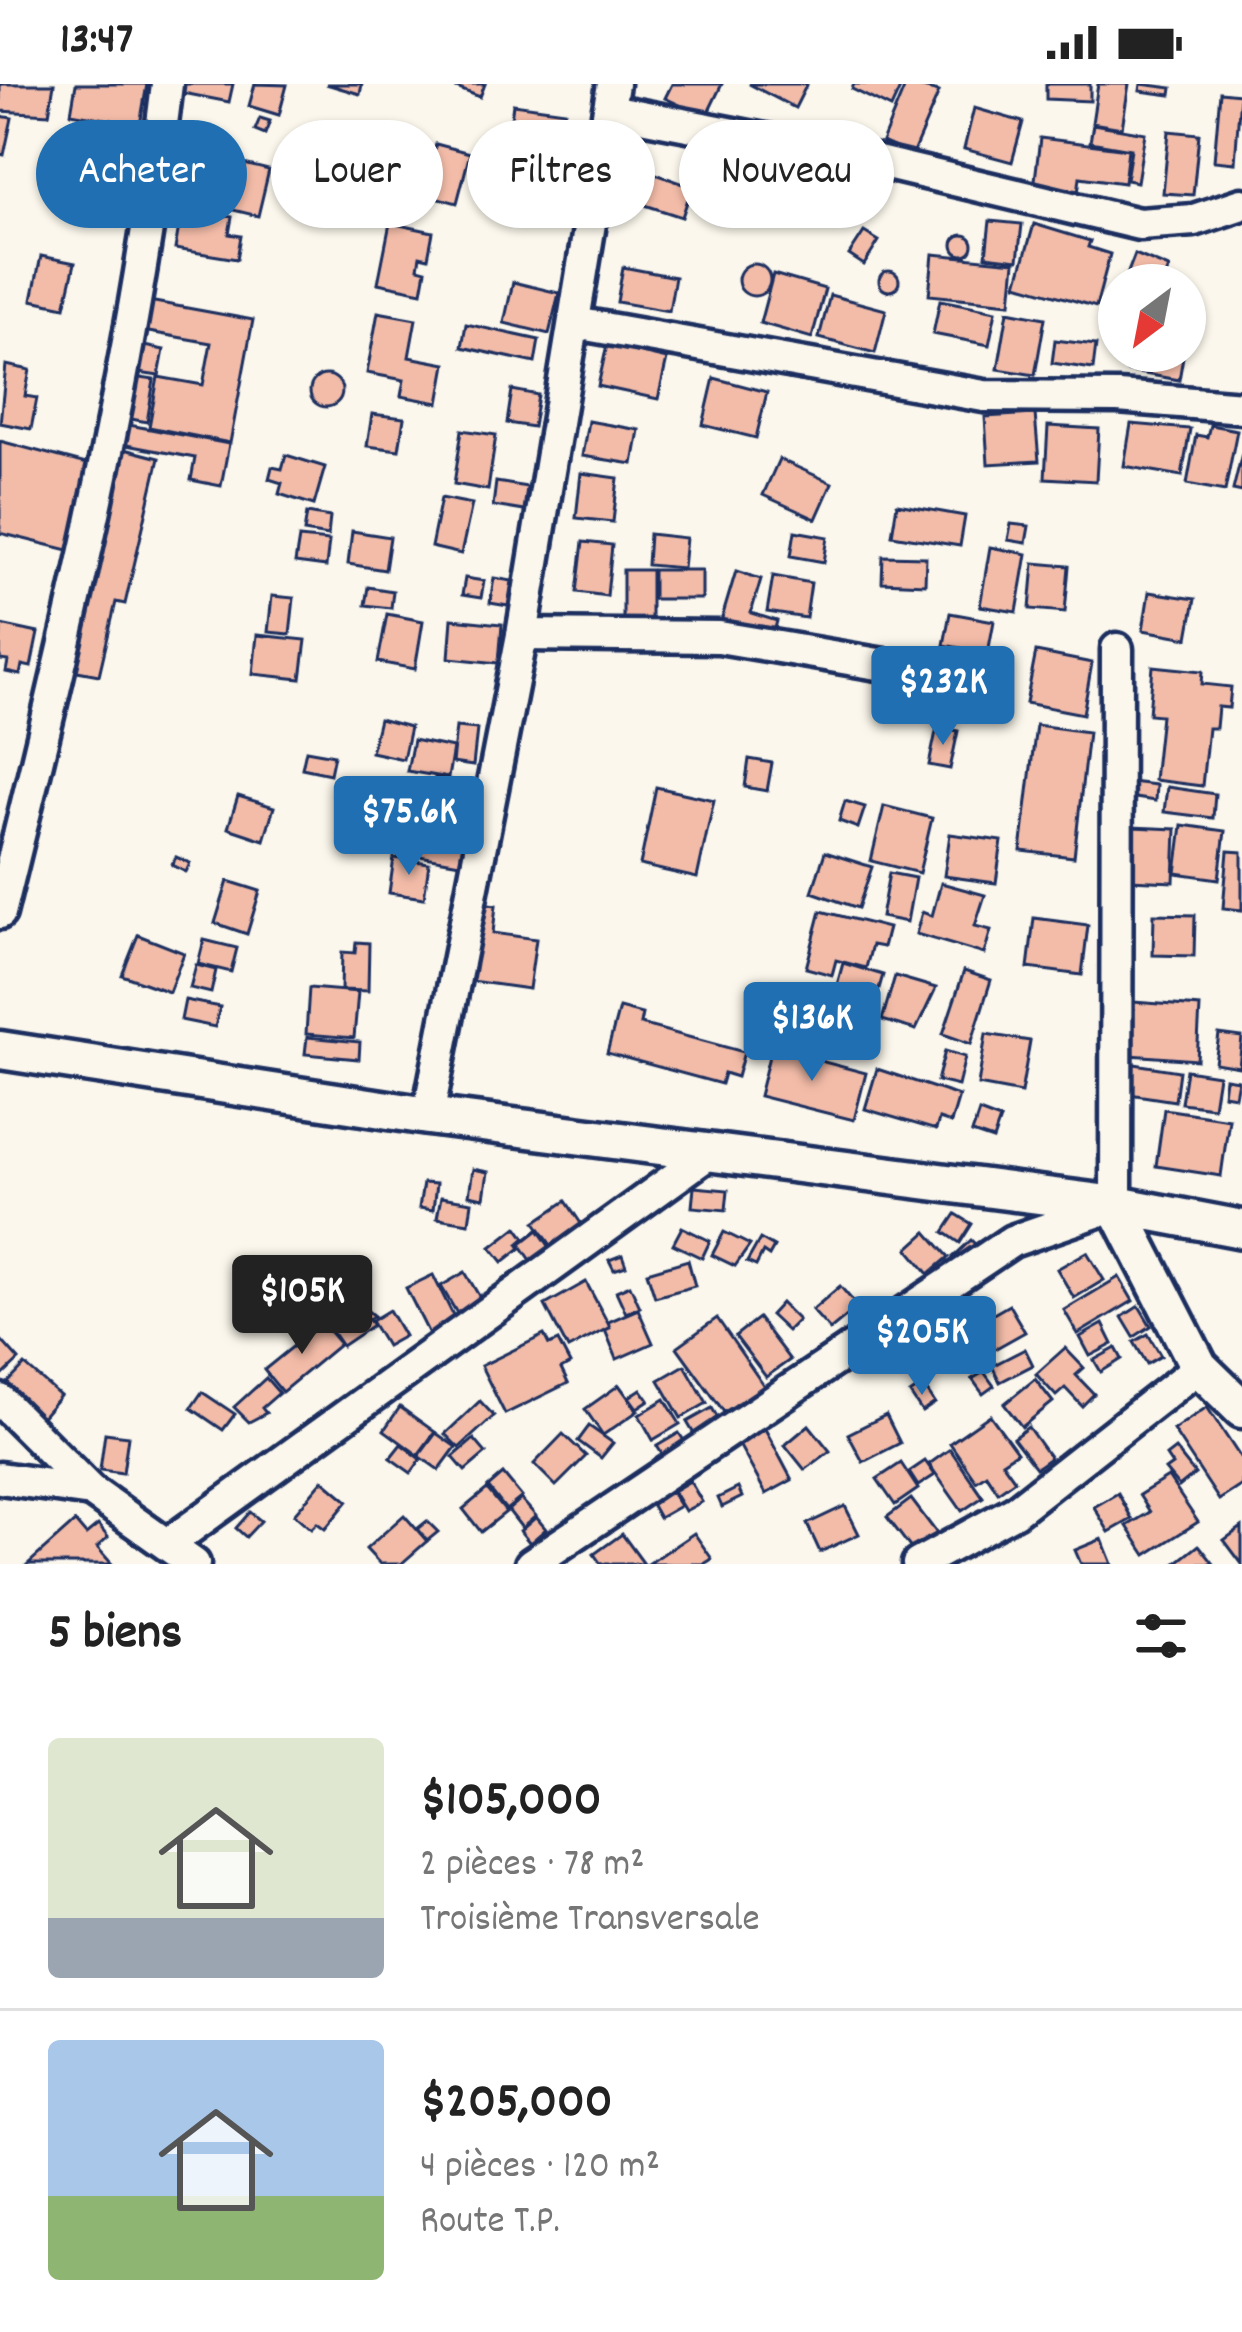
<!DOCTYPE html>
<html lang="fr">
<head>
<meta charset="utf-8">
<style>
	:root { --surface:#fff; --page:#f6f6f6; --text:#222; --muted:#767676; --line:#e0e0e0; --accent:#1f6fb2 }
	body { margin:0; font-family:Dekko,sans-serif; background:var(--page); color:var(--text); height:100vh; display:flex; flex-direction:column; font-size:45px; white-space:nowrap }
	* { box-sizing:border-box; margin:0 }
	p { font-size:39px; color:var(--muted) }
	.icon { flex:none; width:66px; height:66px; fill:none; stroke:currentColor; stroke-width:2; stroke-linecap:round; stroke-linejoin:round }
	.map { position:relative; height:1480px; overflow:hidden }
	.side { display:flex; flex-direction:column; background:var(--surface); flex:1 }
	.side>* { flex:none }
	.banner { position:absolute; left:36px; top:36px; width:1170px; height:108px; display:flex; gap:24px }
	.needle { width:78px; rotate:212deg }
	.buttons { position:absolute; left:1098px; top:180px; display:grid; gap:24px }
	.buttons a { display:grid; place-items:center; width:108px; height:108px; border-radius:50%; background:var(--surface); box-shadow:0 3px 9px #0004; font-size:60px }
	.price { position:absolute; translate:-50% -102px; padding:0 27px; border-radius:12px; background:var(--accent); color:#fff; font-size:39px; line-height:78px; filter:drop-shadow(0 3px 6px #0008) }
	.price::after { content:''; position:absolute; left:50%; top:72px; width:36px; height:27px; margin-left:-18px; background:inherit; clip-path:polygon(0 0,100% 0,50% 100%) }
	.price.active { background:#222; color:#fff }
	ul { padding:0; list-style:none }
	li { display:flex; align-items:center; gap:36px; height:300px; padding:0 48px }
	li+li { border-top:3px solid var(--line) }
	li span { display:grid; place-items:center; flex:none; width:336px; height:240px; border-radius:12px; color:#555 }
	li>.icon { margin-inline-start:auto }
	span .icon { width:144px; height:144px; fill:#fffc; stroke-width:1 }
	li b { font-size:51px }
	h2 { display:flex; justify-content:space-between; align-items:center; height:144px; padding:0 48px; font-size:51px }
	.pill { padding:0 42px; border-radius:54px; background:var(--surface); box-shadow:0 3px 9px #0004; font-size:42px; line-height:108px }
	.pill.active { background:var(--accent); color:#fff }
	.status { display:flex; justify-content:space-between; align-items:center; height:84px; padding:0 60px; background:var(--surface); direction:ltr }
	.status svg { height:33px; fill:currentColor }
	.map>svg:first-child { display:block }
	.building { fill:#f3bca8; stroke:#1b2f5e; stroke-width:3 }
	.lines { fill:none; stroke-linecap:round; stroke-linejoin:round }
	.minor-casing { stroke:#1b2f5e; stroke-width:39 }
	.tertiary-casing { stroke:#1b2f5e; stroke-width:45 }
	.minor { stroke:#fbf7ec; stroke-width:30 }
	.tertiary { stroke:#fbf7ec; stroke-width:36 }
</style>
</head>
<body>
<div class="status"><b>13:47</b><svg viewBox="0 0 49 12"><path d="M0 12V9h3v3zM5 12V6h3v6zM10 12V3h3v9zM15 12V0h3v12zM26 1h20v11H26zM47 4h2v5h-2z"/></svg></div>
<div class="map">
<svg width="1242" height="1480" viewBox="0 0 1242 1480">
	<rect width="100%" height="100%" fill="#fbf7ec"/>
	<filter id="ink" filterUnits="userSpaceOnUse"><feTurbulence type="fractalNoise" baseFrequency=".00833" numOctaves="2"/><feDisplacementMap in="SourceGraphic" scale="24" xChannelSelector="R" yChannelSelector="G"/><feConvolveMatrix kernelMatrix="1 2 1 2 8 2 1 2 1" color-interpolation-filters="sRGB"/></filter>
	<g filter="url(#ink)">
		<!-- building -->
		<g class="building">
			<polygon points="0,0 54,0 49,30 0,27"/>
			<polygon points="76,0 147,0 140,41 71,29"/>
			<polygon points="179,0 233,0 229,18 178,8"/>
			<polygon points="255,0 287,1 279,31 249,22"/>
			<polygon points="326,0 362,0 360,10"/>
			<polygon points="446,0 485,0 480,13"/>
			<polygon points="672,0 722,0 706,33 665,14"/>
			<polygon points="749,0 807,0 795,24"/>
			<polygon points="854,0 902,0 891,24 852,5"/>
			<polygon points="906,0 939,8 912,71 882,58"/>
			<polygon points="1046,0 1090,0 1090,17 1046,15"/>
			<polygon points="1098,0 1129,0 1122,44 1092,39"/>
			<polygon points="1141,0 1172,4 1171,11 1140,7"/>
			<polygon points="1220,8 1240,10 1235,79 1214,77"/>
			<polygon points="513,20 565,27 560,57 509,50"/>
			<polygon points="974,24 1023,38 1012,78 964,65"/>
			<polygon points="0,32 12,34 4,71 0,70"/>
			<polygon points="260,34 270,37 265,50 255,46"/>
			<polygon points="1093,40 1145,49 1137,98 1126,96 1131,65 1090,58"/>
			<polygon points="1169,47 1199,50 1193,111 1163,109"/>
			<polygon points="1040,54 1128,65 1124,99 1080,93 1077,118 1033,113"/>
			<polygon points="513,55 552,60 546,105 508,100"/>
			<polygon points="436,60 470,69 457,119 420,109 425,90 416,88 419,75 431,78"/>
			<polygon points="219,74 269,86 258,132 208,120"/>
			<polygon points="656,90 692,103 682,133 645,121"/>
			<polygon points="785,103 841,116 836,139 779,127"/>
			<polygon points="172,104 183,105 182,117 171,116"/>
			<polygon points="182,125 232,133 229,150 241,152 237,175 175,165"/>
			<polygon points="990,137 1022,140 1018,176 986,172"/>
			<polygon points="390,139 433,148 428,174 420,172 418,184 426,186 422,208 378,199"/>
			<polygon points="1034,140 1090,157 1088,163 1110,170 1096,223 1017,200"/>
			<polygon points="864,148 879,157 864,181 849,171"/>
			<circle cx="963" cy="161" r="10"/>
			<polygon points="933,170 1015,178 1011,219 929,211"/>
			<polygon points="1135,170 1169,184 1162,201 1125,196"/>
			<polygon points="41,172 75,179 65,223 32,216"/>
			<circle cx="754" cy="196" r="16"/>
			<polygon points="623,183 675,193 669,227 617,218"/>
			<circle cx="889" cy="197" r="10"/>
			<polygon points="773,190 825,205 812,254 760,239"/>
			<polygon points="513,198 559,209 549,250 504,239"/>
			<polygon points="830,211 886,226 875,269 819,254"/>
			<polygon points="940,216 996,227 989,261 933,250"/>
			<polygon points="149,217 253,236 230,359 149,343 158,293 203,301 211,259 143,247"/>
			<polygon points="1008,227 1045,234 1035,291 998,285"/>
			<polygon points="378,228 416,235 409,273 446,280 439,319 401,312 404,296 367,289"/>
			<polygon points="466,240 539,256 535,279 462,263"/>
			<polygon points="1055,256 1096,261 1093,285 1052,279"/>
			<polygon points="607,261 667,275 658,315 598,302"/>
			<polygon points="144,262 164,266 159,292 139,289"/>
			<polygon points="1131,267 1184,267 1179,296 1127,287"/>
			<polygon points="6,281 30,286 25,312 37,314 31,345 0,339"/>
			<circle cx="326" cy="307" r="16"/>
			<polygon points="134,293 154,296 147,338 126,334"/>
			<polygon points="714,294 767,308 756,354 703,341"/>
			<polygon points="512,306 538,311 533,343 507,339"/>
			<polygon points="372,330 404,334 399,366 367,362"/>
			<polygon points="1035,330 1039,377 988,380 985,333"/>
			<polygon points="588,337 639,346 633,380 582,372"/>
			<polygon points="124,340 229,360 221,402 191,396 195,374 121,360"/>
			<polygon points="1131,340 1190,345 1182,392 1124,382"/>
			<polygon points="1210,341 1237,346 1225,407 1187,400 1196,351 1207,353"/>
			<polygon points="1048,342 1099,345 1096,397 1045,394"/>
			<polygon points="462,346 496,351 488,406 454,400"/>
			<polygon points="0,357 94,382 72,467 0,449"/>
			<polygon points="124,365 159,374 125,520 116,518 99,591 72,586"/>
			<polygon points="1242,369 1242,408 1233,406"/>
			<polygon points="286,371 325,383 314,421 279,410 282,399 269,395 272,383 282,385"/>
			<polygon points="779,375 832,399 816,435 763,411"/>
			<polygon points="581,389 618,394 613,438 576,434"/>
			<polygon points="496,398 527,403 524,427 493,422"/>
			<polygon points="441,414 472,420 461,470 431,463"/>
			<polygon points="897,420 965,432 960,462 892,451"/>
			<polygon points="307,429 330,433 328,452 304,448"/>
			<polygon points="1011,440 1029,442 1026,459 1008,456"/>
			<polygon points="352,447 390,453 385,486 348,480"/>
			<polygon points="795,447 828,453 824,478 791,472"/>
			<polygon points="649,450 686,454 683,484 647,481"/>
			<polygon points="299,454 329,457 326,483 295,479"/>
			<polygon points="583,458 612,461 607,512 577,508"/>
			<polygon points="990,463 1027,470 1017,528 980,522"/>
			<polygon points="883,472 926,473 925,500 882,498"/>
			<polygon points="1034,479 1069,482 1065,528 1030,525"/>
			<rect x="623" y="486" width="28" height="52"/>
			<rect x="653" y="486" width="49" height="29"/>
			<polygon points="736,487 761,495 751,529 777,537 771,559 719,544"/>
			<polygon points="773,492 811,499 806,534 767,528"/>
			<polygon points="465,494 484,497 481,514 462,511"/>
			<polygon points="494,494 512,497 508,522 490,519"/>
			<polygon points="368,503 393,507 391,524 365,521"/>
			<polygon points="1149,508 1195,515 1188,554 1143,546"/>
			<polygon points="272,512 294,514 290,550 268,548"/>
			<polygon points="950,529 994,537 988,569 944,561"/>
			<polygon points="387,530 423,537 415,585 378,578"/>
			<polygon points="452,535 502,540 499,579 449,574"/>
			<polygon points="1,541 38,549 31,583 22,581 20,591 6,588 8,577 0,576"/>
			<polygon points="257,551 306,556 301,595 253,590"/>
			<polygon points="1036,568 1092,579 1083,630 1026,619"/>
			<polygon points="1153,582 1203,587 1202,600 1231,603 1229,624 1218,623 1216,644 1208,644 1202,702 1154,696 1161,631 1149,630"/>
			<polygon points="922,591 962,601 958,618 917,607"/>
			<polygon points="379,635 410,643 403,675 371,668"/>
			<polygon points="1036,641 1088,648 1074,773 1021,767"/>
			<polygon points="456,643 477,645 473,682 452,679"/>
			<polygon points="937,643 958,647 950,685 929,681"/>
			<polygon points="413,656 453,664 448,694 407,687"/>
			<polygon points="306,666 334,671 330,690 302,684"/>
			<polygon points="749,675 772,679 767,707 745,703"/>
			<polygon points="435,694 470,701 467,711 433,704"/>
			<polygon points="1130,698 1156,701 1155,717 1128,713"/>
			<polygon points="656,703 714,716 697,794 640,781"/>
			<polygon points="1167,703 1215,710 1213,734 1164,728"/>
			<polygon points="238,712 274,723 264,756 228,744"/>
			<polygon points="845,717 865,723 858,744 839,737"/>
			<polygon points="884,722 932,734 919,789 871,777"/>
			<polygon points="401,739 465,749 460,779 396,768"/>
			<polygon points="1182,741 1225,747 1219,795 1176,789"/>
			<polygon points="1131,743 1176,745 1174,798 1129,796"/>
			<polygon points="950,750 1002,757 996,799 944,792"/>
			<polygon points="1228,767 1242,768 1242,826 1223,824"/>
			<polygon points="825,768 872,783 858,824 812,808"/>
			<polygon points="176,773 190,779 186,788 172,781"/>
			<polygon points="394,774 429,779 424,814 389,809"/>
			<polygon points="889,789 915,794 907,838 881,833"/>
			<polygon points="228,797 260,807 247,850 215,839"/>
			<polygon points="941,799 985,811 975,842 991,846 984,870 916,850 922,828 932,832"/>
			<polygon points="475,818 496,821 493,849 536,855 529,905 464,896"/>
			<polygon points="821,827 888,844 883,863 872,861 866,884 836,876 832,891 806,884"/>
			<polygon points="1154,830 1195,831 1194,872 1153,871"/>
			<polygon points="1034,834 1088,841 1082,891 1028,884"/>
			<polygon points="138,851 184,869 169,908 122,891"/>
			<polygon points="204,856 237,864 231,888 198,880"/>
			<polygon points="356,858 369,859 368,907 341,906 342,868 355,869"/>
			<polygon points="843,879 883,891 870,935 831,923"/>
			<polygon points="196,881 216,886 211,909 190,904"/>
			<polygon points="964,887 991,896 971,960 943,950"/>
			<polygon points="895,892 936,904 916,946 882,936"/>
			<polygon points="309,904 358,908 354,954 306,950"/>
			<polygon points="185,916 220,923 215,943 181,936"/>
			<polygon points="1133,918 1200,923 1197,976 1130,971"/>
			<polygon points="801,923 816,929 811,943 793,941"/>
			<polygon points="619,924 642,930 640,940 744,968 737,993 724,989 721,1000 607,969"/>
			<polygon points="986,950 1030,957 1021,1009 978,1001"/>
			<polygon points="1219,950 1242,953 1239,983 1215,979"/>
			<polygon points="307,953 360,958 359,975 305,970"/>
			<polygon points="771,964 866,989 854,1036 759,1012"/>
			<polygon points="945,967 965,973 958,1002 937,997"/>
			<polygon points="1128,979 1179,987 1175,1017 1123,1009"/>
			<polygon points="877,985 959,1012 951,1039 939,1035 936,1046 865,1025"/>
			<polygon points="1186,986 1218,991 1213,1023 1181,1019"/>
			<polygon points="1225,994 1238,996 1235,1012 1223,1010"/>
			<polygon points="1164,1025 1229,1035 1221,1092 1156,1082"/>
			<polygon points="979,1028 1000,1036 993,1056 972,1049"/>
			<polygon points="473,1085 488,1088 484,1114 469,1111"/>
			<polygon points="423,1099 436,1100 433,1126 419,1124"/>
			<polygon points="694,1103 728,1106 726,1126 692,1123"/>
			<polygon points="441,1113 472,1118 469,1139 437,1134"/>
			<polygon points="566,1117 590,1153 560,1174 535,1138"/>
			<polygon points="956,1130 972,1140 960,1159 944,1148"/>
			<polygon points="517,1143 525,1154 518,1160 521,1164 503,1178 491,1163"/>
			<polygon points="682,1143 710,1157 702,1174 673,1160"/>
			<polygon points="538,1146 556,1172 537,1185 520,1160"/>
			<polygon points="724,1148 750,1161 735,1182 712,1171"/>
			<polygon points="927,1148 949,1173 929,1190 908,1165"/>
			<polygon points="760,1155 774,1163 769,1172 763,1168 756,1182 747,1178"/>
			<polygon points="971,1156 981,1166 963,1184 953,1173"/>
			<polygon points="1087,1168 1104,1196 1074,1214 1057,1185"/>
			<polygon points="622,1171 626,1182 614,1186 609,1176"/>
			<polygon points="688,1176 695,1202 655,1213 647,1188"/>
			<polygon points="465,1188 482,1217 458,1231 441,1202"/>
			<polygon points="433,1191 459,1243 432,1256 406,1204"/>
			<polygon points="1119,1193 1133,1217 1078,1250 1064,1226"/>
			<polygon points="586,1198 610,1243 568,1265 545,1221"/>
			<polygon points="630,1201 640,1223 626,1229 616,1207"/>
			<polygon points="840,1202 858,1223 830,1246 812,1226"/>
			<polygon points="781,1219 798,1236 787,1247 770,1231"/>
			<polygon points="359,1220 374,1232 368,1235 373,1241 342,1262 328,1242"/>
			<polygon points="1009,1221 1025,1248 991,1267 976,1240"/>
			<polygon points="1139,1222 1151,1242 1134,1253 1122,1233"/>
			<polygon points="638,1225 653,1259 617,1275 605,1246 610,1244 608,1238"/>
			<polygon points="389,1226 404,1252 386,1262 371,1237"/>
			<polygon points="717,1234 766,1305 724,1328 677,1263"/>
			<polygon points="758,1234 790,1276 766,1293 735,1252"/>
			<polygon points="322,1239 340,1260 282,1308 264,1286"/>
			<polygon points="1103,1240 1113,1260 1090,1272 1080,1253"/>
			<polygon points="970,1243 987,1269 969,1280 953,1253"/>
			<polygon points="1148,1250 1161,1272 1147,1280 1134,1258"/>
			<polygon points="544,1251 549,1261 558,1257 570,1280 561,1285 568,1299 505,1330 481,1282"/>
			<polygon points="2,1257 19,1276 0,1294 0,1259"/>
			<polygon points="1065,1264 1084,1284 1076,1291 1094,1310 1082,1322 1065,1304 1056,1312 1036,1290"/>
			<polygon points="1116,1264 1122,1275 1101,1288 1094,1276"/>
			<polygon points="1025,1265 1033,1281 1000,1298 992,1282"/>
			<polygon points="25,1281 60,1312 39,1336 3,1304"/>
			<polygon points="685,1281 707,1319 681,1334 659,1296"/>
			<polygon points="984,1288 994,1302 983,1310 972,1295"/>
			<polygon points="266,1294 279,1309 262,1324 266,1329 249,1338 234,1323"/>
			<polygon points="1035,1295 1053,1318 1022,1343 1004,1320"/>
			<polygon points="619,1301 638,1327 603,1351 585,1325"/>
			<polygon points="923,1301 935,1319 922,1328 910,1310"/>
			<polygon points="641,1305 649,1316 637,1324 629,1313"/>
			<polygon points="202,1308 235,1330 223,1346 191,1324"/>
			<polygon points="665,1315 680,1340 653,1356 639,1331"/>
			<polygon points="480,1317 494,1332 459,1364 445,1350"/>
			<polygon points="400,1323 435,1348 418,1371 384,1346"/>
			<polygon points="1207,1323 1242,1376 1242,1401 1219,1416 1173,1346"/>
			<polygon points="712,1324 722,1341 697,1355 687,1338"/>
			<polygon points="886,1331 900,1359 863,1378 848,1350"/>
			<polygon points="990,1331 1017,1368 1002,1378 1015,1396 998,1408 986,1390 976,1397 950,1359"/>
			<polygon points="809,1341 830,1367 805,1386 785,1361"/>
			<polygon points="589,1342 613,1359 601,1374 578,1357"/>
			<polygon points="764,1343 792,1396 766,1410 737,1357"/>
			<polygon points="1028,1343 1050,1374 1036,1384 1013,1354"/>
			<polygon points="105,1349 128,1352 123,1389 100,1386"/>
			<polygon points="436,1349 456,1363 439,1386 419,1372"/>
			<polygon points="679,1349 689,1364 667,1378 657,1362"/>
			<polygon points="563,1350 586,1372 556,1402 534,1380"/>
			<polygon points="474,1355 486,1369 465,1387 453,1373"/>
			<polygon points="401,1360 421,1375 411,1389 390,1374"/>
			<polygon points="950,1365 983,1413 962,1427 929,1380"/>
			<polygon points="1175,1365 1195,1390 1179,1403 1165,1386 1172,1381 1166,1372"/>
			<polygon points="925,1377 935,1391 918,1402 909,1388"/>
			<polygon points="901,1379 918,1405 895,1421 877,1395"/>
			<polygon points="503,1390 522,1413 506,1426 488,1403"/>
			<polygon points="1168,1393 1198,1438 1146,1471 1127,1442 1150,1428 1139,1411"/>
			<polygon points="323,1396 348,1417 325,1445 317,1439 311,1445 294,1430"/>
			<polygon points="690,1397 702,1418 685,1427 673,1407"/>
			<polygon points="738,1404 742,1413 722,1423 718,1414"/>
			<polygon points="487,1405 506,1428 481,1448 463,1425"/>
			<polygon points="670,1406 680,1422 659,1434 650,1418"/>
			<polygon points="1118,1409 1132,1435 1109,1448 1094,1423"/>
			<polygon points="521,1415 536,1432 522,1444 508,1426"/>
			<polygon points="911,1415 939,1452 915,1470 887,1433"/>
			<polygon points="845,1422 859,1450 820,1468 807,1440"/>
			<polygon points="250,1428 261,1437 246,1453 236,1444"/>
			<polygon points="404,1431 427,1457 401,1480 380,1480 366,1465"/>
			<polygon points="536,1433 546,1445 530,1459 520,1447"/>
			<polygon points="427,1437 438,1448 427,1457 417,1445"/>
			<polygon points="75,1438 86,1451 98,1441 108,1453 97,1463 112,1480 28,1480"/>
			<polygon points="1242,1443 1242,1480 1224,1456"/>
			<polygon points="694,1449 712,1475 704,1480 648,1480"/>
			<polygon points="622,1450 644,1480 601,1480 594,1470"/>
			<polygon points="1102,1455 1112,1480 1081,1480 1075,1466"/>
			<polygon points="1199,1461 1214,1480 1175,1480"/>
		</g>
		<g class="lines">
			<!-- minor casing -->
			<g class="minor-casing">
				<g id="minor">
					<polyline points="610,26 874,77 1139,140 1194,136 1242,120"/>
					<polyline points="575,239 984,312 1118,313 1242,323"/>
					<polyline points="522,551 719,553 890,582"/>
					<path d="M0,829C68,555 134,281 167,0"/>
					<polyline points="428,1032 522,551 613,0"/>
					<polyline points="0,1316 91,1407 194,1480"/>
					<polyline points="0,1394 91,1407"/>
					<polyline points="168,1460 712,1067"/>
					<polyline points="531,1480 1012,1157 1116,1121 1117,565"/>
					<polyline points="918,1480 1015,1427 1199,1283"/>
				</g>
			</g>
			<!-- tertiary casing -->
			<g class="tertiary-casing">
				<g id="tertiary">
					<polyline points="0,966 428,1032 1116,1121 1242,1145"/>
					<polyline points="1116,1121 1199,1283 1242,1325"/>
				</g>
			</g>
			<!-- minor -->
			<use href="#minor" class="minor"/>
			<!-- tertiary -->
			<use href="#tertiary" class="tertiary"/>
		</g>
	</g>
</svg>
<div class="buttons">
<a><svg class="needle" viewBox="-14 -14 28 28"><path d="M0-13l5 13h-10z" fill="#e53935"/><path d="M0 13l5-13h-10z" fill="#767676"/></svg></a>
</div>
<b class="price" style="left:943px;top:664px">$232K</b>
<b class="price" style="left:409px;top:794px">$75.6K</b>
<b class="price" style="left:812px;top:1000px">$136K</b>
<b class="price active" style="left:302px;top:1273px">$105K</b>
<b class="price" style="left:922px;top:1314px">$205K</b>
<div class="banner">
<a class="pill active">Acheter</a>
<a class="pill">Louer</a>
<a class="pill">Filtres</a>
<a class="pill">Nouveau</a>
</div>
</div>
<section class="side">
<h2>5 biens<svg class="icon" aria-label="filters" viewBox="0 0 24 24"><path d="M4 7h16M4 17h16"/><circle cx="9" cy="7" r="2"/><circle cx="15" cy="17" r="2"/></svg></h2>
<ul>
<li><span style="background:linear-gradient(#dfe7d0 75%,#9aa5b1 0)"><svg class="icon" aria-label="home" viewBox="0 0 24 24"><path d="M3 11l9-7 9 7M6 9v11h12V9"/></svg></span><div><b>$105,000</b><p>2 pièces · 78 m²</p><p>Troisième Transversale</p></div></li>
<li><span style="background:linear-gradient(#a9c7e8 65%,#8fb573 0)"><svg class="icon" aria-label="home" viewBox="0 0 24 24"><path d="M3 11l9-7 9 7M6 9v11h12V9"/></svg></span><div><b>$205,000</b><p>4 pièces · 120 m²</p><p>Route T.P.</p></div></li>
</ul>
</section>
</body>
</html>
